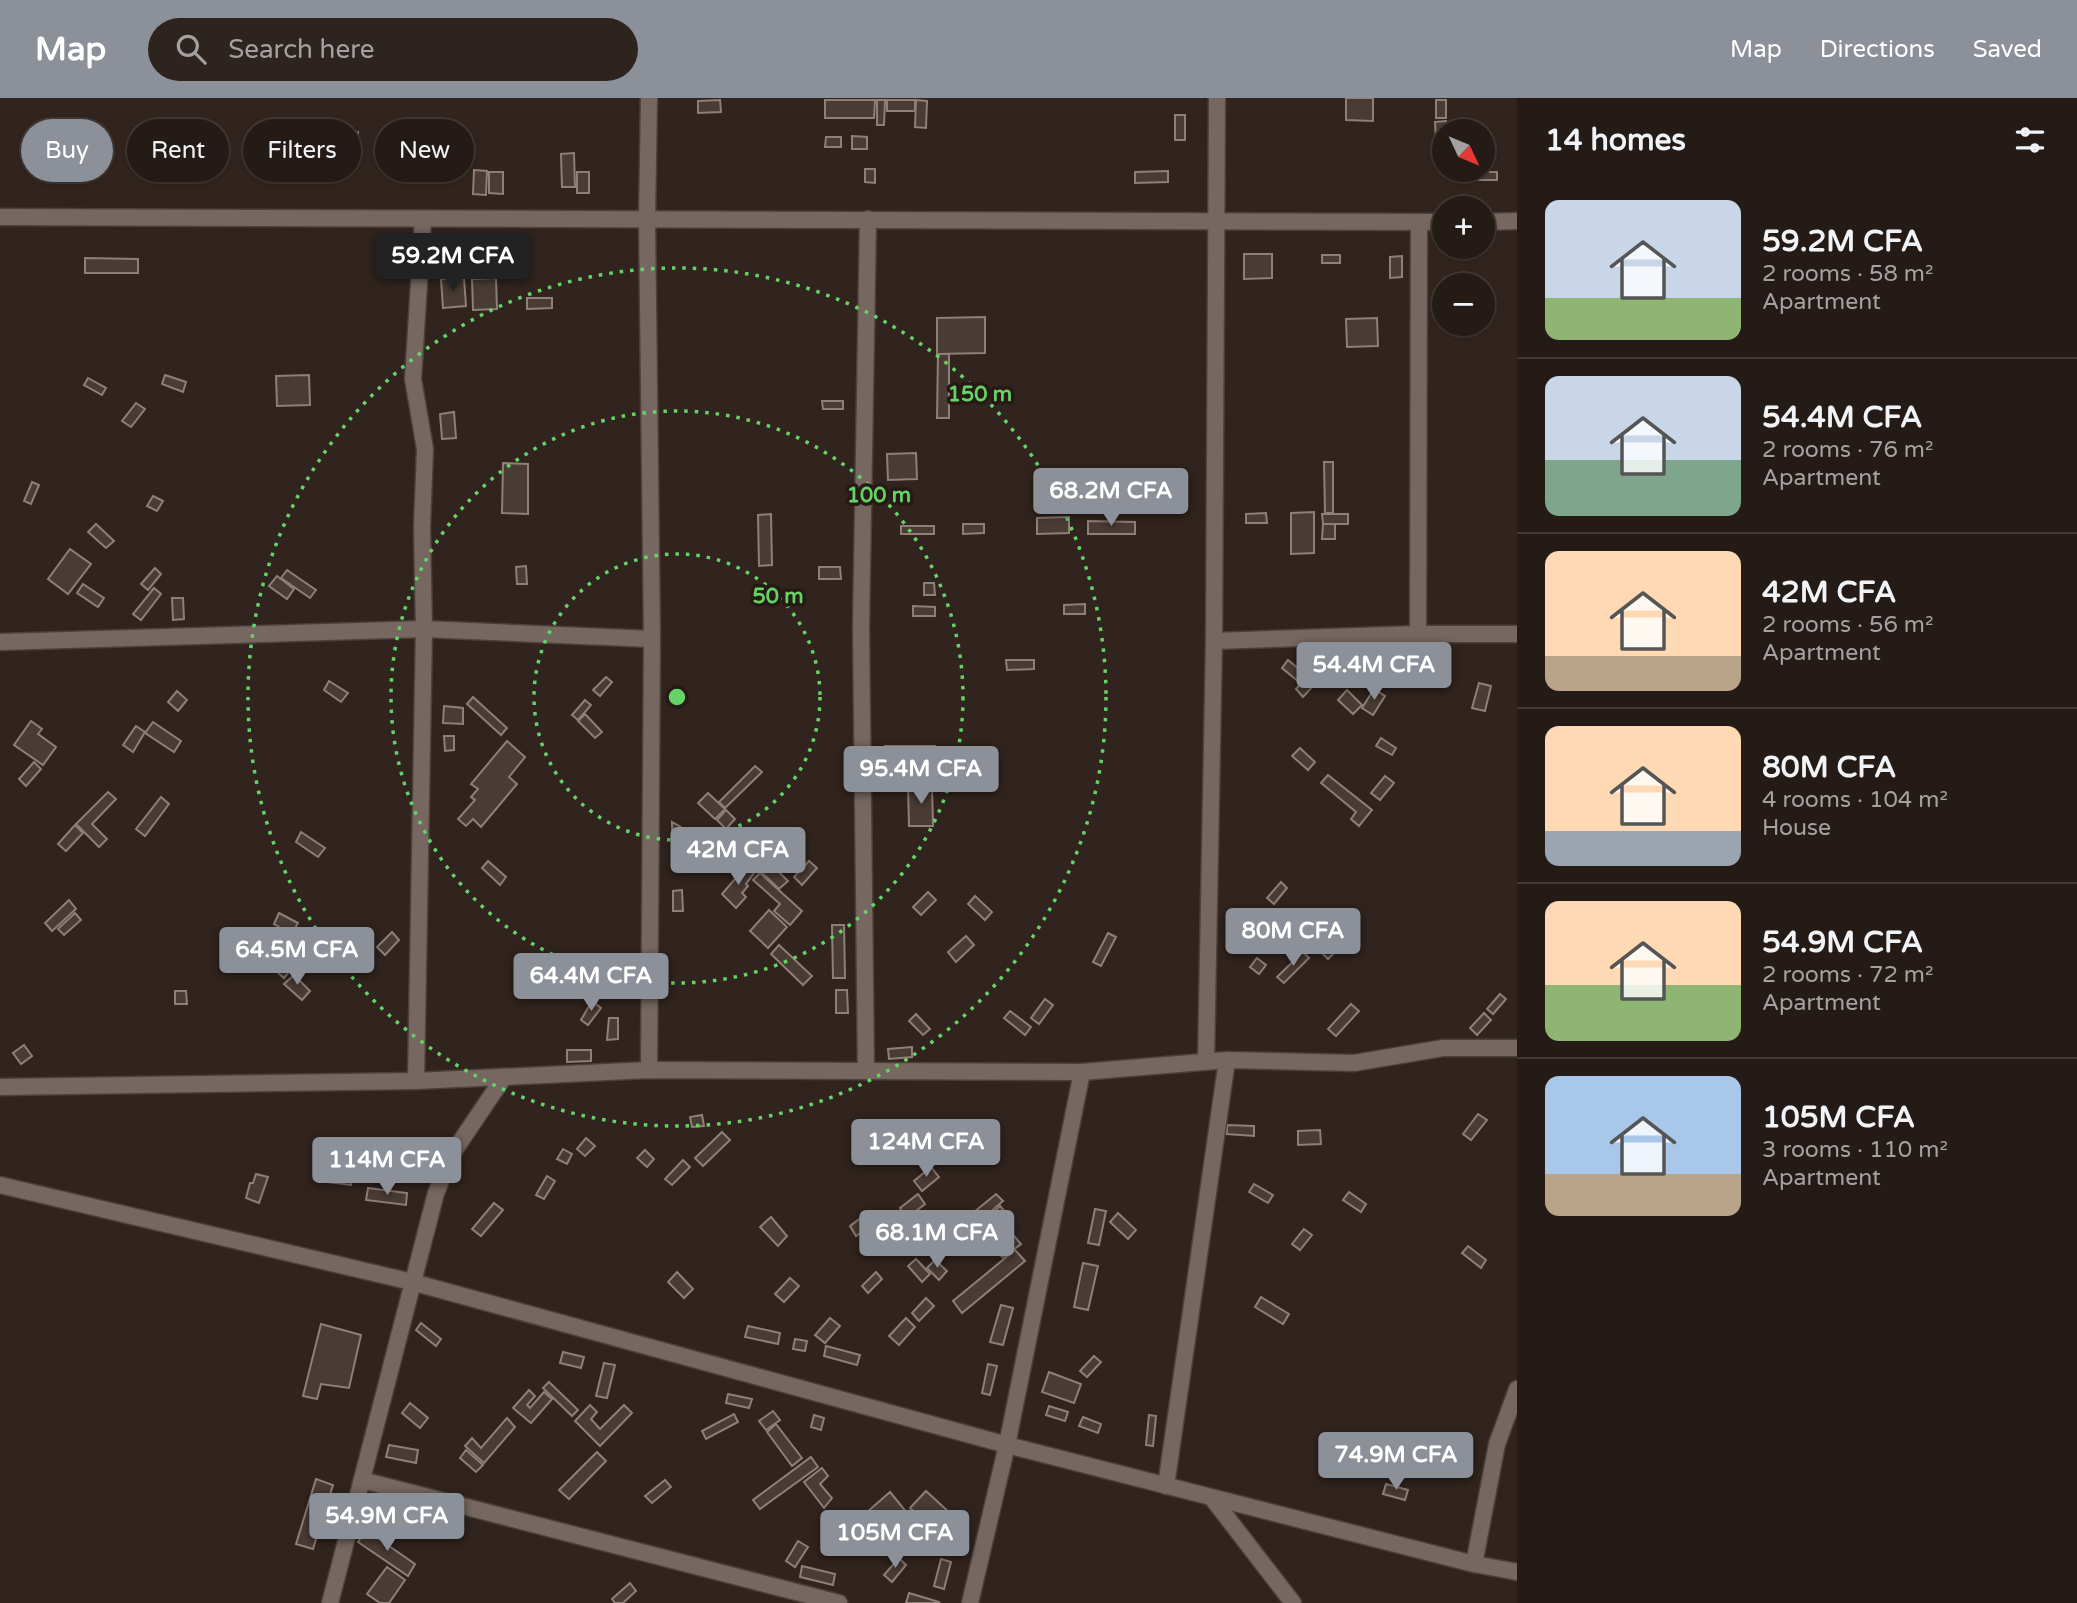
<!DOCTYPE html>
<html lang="en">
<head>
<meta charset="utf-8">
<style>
	:root { --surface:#251b16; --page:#2d241f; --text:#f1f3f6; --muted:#a3a1a1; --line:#423935; --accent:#8c9099 }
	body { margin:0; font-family:"Varela Round",sans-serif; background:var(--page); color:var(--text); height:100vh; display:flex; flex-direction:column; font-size:26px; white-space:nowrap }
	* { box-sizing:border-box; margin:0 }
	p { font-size:23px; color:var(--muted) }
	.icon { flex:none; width:38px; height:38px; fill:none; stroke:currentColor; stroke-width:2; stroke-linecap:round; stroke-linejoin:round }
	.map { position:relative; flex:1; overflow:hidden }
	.sheet { display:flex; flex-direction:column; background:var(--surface); width:560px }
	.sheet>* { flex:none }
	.top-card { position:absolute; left:21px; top:21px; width:665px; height:63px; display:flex; gap:14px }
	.needle { width:46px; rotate:134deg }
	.fabs { position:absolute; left:1432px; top:21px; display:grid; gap:14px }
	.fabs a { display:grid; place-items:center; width:63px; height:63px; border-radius:50%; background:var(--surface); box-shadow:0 2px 5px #0004,0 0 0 2px var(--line); font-size:35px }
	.price { position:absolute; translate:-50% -60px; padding:0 16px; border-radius:7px; background:var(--accent); color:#fff; font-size:23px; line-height:46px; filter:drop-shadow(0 2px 4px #0008) }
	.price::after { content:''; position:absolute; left:50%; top:42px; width:21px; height:16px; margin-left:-10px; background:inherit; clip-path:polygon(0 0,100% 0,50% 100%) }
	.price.active { background:#222; color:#fff }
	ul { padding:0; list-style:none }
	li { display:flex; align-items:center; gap:21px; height:175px; padding:0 28px }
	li+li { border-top:2px solid var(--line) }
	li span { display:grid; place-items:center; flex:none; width:196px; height:140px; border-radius:14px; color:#555 }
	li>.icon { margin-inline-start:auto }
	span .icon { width:84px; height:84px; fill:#fffc; stroke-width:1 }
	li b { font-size:30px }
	h2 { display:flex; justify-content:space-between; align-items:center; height:84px; padding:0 28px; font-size:30px }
	.pill { padding:0 24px; border-radius:32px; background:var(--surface); box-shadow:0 2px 5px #0004,0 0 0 2px var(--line); font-size:24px; line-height:63px }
	.pill.active { background:var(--accent); color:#fff }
	header { display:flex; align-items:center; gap:42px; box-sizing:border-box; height:98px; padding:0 35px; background:var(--accent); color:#fff }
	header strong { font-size:33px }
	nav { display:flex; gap:38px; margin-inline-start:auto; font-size:24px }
	.search { width:490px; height:63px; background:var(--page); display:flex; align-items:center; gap:18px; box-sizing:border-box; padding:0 24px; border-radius:38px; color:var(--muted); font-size:26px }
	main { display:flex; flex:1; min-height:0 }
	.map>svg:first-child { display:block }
	.building { fill:#493c34; stroke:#8e7f77; stroke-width:2 }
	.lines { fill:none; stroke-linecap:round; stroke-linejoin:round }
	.street-casing { stroke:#4b403b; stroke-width:19 }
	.street { stroke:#766760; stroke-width:16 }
	.ring { fill:none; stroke:#65d467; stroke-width:3.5; stroke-dasharray:3.5 7 }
	.centre { fill:#65d467; stroke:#271a15; stroke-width:3.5 }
	.ring-label { font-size:21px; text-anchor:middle; font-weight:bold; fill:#65d467; stroke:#271a15; stroke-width:7; stroke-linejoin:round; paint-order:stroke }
</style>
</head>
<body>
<header>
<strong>Map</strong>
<div class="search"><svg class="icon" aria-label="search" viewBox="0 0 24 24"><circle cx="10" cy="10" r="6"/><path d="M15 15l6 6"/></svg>Search here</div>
<nav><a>Map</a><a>Directions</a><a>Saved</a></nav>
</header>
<main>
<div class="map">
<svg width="1517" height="1505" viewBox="0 0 1517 1505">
	<rect width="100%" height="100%" fill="#31241e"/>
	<!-- building -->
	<g class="building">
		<polygon points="1346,0 1373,0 1373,23 1346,22"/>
		<polygon points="720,2 721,14 698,15 698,3"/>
		<polygon points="825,2 875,2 874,20 825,20"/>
		<polygon points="877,2 885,2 884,27 877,27"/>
		<rect x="887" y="2" width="28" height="11"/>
		<polygon points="916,2 927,3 926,30 915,29"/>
		<rect x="1436" y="2" width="10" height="18"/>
		<rect x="1175" y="17" width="10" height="25"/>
		<polygon points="1446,23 1444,45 1436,45 1435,24"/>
		<polygon points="358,34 358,47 327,48 327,35"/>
		<polygon points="852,38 867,39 867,51 852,51"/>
		<polygon points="826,39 841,39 841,49 825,49"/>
		<polygon points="574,55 575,89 562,89 561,56"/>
		<polygon points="865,71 875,71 875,85 865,84"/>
		<polygon points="474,72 487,73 486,97 473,96"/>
		<polygon points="1168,73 1168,84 1135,85 1135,74"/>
		<polygon points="489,74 503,74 503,96 489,95"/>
		<rect x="577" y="74" width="12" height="21"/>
		<rect x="1478" y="74" width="19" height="8"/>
		<polygon points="1244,156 1272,156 1272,180 1244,181"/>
		<rect x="1322" y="157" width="18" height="8"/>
		<polygon points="1402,158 1402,179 1390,180 1390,159"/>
		<polygon points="85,160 138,161 138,175 85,175"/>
		<polygon points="464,180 466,208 443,210 441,181"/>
		<polygon points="496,180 497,211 473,212 472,181"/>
		<polygon points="527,200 552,200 552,210 527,211"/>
		<polygon points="985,219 985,255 937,256 937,220"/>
		<polygon points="1377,220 1378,248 1347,249 1346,221"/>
		<polygon points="938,256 949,256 949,320 937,320"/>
		<polygon points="165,277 186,284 183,294 162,286"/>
		<polygon points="309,277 310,307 277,308 276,278"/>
		<polygon points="88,280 106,290 102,297 84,287"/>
		<polygon points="822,303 843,303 843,311 823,311"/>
		<polygon points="136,305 145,311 131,329 122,323"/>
		<polygon points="454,314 456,340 442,341 440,316"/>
		<polygon points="916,355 917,381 888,382 887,356"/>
		<polygon points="1324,364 1333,364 1333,415 1325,415"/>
		<polygon points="503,365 528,366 528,416 502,415"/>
		<polygon points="32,384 39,387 31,406 24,403"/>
		<polygon points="153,398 163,403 157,413 147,408"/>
		<polygon points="1314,414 1314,455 1291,456 1291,415"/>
		<polygon points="1266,415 1267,425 1246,425 1246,416"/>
		<polygon points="771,416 772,467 759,468 758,417"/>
		<polygon points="1322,416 1348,416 1348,426 1323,426"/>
		<polygon points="1069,419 1069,435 1037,436 1037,420"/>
		<polygon points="1088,423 1135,424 1135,436 1088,436"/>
		<polygon points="96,426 114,443 106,450 88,434"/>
		<polygon points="963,426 984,426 984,435 963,436"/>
		<polygon points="1323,426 1335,426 1335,441 1322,441"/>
		<rect x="901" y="428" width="33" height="8"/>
		<polygon points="70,451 91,466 68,496 48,481"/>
		<polygon points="526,468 527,486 517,486 516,469"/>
		<polygon points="819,469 840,469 841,481 819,481"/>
		<polygon points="155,470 161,476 148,492 141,486"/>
		<polygon points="287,472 316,492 310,500 281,480"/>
		<polygon points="277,478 294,491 287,501 269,488"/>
		<polygon points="924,485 934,485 935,497 924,497"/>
		<polygon points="83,486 104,500 98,509 77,495"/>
		<polygon points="154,490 161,496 141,522 133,516"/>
		<polygon points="172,500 183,500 184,521 173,522"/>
		<polygon points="1085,506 1085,516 1064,516 1064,507"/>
		<polygon points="913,508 935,509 935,518 913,518"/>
		<polygon points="1380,560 1380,569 1359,569 1359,561"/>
		<polygon points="1006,562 1034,562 1034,571 1007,572"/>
		<polygon points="1288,562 1305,576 1299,584 1282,570"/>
		<polygon points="1308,577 1316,585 1303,599 1296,591"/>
		<polygon points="606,579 612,584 600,598 593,592"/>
		<polygon points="329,583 348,595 341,604 324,592"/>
		<polygon points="1479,585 1491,588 1485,613 1472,610"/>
		<polygon points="1374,591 1385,598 1373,617 1362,610"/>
		<polygon points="1347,592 1362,607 1353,616 1338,602"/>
		<polygon points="177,593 187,602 178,613 168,604"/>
		<polygon points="473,599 507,630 501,637 467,606"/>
		<polygon points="585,602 591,607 578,622 572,617"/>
		<polygon points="444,608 463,610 463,626 443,625"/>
		<polygon points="585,616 602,634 595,640 578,623"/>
		<polygon points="31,623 42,631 38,636 56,649 43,667 14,647"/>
		<polygon points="153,624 181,643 174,654 145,635"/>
		<polygon points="136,628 145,634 133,654 123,647"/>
		<polygon points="444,638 454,638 454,652 445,653"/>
		<polygon points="1381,640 1396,650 1392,657 1376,648"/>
		<polygon points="507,643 525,659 509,679 517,686 481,729 473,721 466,728 458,721 475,702 471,699 478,691 471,686"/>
		<polygon points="885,648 900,648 899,673 885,673"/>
		<rect x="901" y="648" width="34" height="12"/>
		<polygon points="1300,650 1315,664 1308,672 1292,658"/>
		<polygon points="34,664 41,671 26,688 19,681"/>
		<polygon points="755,668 762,674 725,710 719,704"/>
		<polygon points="1328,677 1372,712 1359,728 1351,721 1356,714 1321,685"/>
		<polygon points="1385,678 1394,685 1380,702 1371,695"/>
		<polygon points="908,687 932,687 933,728 909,728"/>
		<polygon points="108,694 116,701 92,726 107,741 99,749 76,726"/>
		<polygon points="708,695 725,711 715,721 698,705"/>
		<polygon points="161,699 169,706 145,738 136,731"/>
		<polygon points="726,712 735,721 726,731 717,722"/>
		<polygon points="672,724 681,729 683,762 673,762"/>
		<polygon points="75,727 83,735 66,753 58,746"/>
		<polygon points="301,734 325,750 318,759 296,744"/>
		<polygon points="765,761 788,783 779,791 756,769"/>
		<polygon points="488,763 506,779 500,787 482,770"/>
		<polygon points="809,763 817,770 802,787 794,779"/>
		<polygon points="747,767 754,775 746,786 748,788 742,795 746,799 736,810 722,796"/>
		<polygon points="760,775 802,813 790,827 774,813 780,806 753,782"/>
		<polygon points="1281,784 1287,790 1274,806 1267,800"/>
		<polygon points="682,792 683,813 673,813 673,793"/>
		<polygon points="928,794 936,802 921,817 913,809"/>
		<polygon points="975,798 992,814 985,822 968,806"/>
		<polygon points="69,802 76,811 52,833 45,825"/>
		<polygon points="769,812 787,829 768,850 750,833"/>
		<polygon points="1344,812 1353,822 1338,835 1330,826"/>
		<polygon points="75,815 81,822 64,837 58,831"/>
		<polygon points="279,815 298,825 292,836 274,826"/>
		<polygon points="1353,823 1359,830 1328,861 1321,854"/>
		<polygon points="832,827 844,827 845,880 833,880"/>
		<polygon points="1306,828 1319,840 1312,848 1299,836"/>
		<polygon points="392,834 399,842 385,857 377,849"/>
		<polygon points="1108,835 1116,839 1101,868 1093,864"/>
		<polygon points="966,838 974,847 956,864 948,854"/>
		<polygon points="299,847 306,854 284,880 277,874"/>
		<polygon points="779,847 812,878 803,887 771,856"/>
		<polygon points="1303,854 1309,860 1284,885 1277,879"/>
		<polygon points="1257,860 1266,867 1259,876 1250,869"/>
		<polygon points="294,877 310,893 302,902 284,886"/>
		<polygon points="836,892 847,892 848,915 836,915"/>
		<polygon points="175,893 186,893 187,906 175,906"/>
		<polygon points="1500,896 1506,901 1493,916 1487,911"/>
		<polygon points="1045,901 1053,907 1039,926 1031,920"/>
		<polygon points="592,903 601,910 588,927 581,922"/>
		<polygon points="1351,906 1359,913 1336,938 1328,931"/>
		<polygon points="1010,913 1031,929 1025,937 1004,920"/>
		<polygon points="1484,915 1491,922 1477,937 1470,930"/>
		<polygon points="916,916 930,931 923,937 909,923"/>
		<polygon points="609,920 618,920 618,941 607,942"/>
		<polygon points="24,947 32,958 21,966 13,955"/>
		<polygon points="912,949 912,959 889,961 888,951"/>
		<polygon points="567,952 591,952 591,963 567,964"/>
		<polygon points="1478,1016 1487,1022 1471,1042 1463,1036"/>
		<polygon points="702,1017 704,1028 692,1029 690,1019"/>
		<polygon points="1227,1027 1254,1028 1254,1038 1227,1036"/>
		<polygon points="1320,1032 1321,1046 1298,1047 1298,1033"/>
		<polygon points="722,1034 730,1042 703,1068 695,1060"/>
		<polygon points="586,1040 595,1048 585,1058 577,1051"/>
		<polygon points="563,1051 572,1056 567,1066 557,1061"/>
		<polygon points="645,1052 654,1061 647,1069 637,1060"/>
		<polygon points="683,1062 690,1069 672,1087 665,1081"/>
		<polygon points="340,1068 352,1069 351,1087 326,1084 329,1073 339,1074"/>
		<polygon points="931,1069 939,1079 922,1093 914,1083"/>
		<polygon points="256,1076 268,1079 259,1105 246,1100 250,1085 253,1085"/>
		<polygon points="547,1078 555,1083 544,1101 536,1097"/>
		<polygon points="1254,1086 1273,1097 1268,1105 1249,1094"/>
		<polygon points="368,1090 407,1095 406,1107 366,1102"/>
		<polygon points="1349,1094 1366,1106 1361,1114 1343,1102"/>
		<polygon points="918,1096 925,1106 907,1120 900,1110"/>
		<polygon points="996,1096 1003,1103 981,1122 974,1114"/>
		<polygon points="494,1105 503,1112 481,1138 472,1131"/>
		<polygon points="1000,1108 1007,1116 983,1139 976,1131"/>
		<polygon points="1095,1111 1106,1113 1099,1147 1088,1145"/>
		<polygon points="1118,1115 1136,1132 1128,1141 1110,1124"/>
		<polygon points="866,1116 873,1126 856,1138 850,1128"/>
		<polygon points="771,1119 787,1138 778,1148 760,1129"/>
		<polygon points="1304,1131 1312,1137 1300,1152 1292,1146"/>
		<polygon points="1014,1138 1021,1146 1003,1160 997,1153"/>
		<polygon points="1468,1148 1486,1162 1481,1170 1462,1155"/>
		<polygon points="1015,1152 1025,1163 962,1215 953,1203"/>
		<polygon points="916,1161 930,1176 922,1184 908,1168"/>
		<polygon points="935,1162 947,1173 939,1182 927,1170"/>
		<polygon points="1083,1165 1098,1168 1088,1212 1074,1209"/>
		<polygon points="677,1174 693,1191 684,1200 668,1184"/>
		<polygon points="876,1174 882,1181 868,1195 862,1188"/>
		<polygon points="790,1180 799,1188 784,1204 775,1196"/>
		<polygon points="1261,1199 1289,1216 1283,1226 1255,1209"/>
		<polygon points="926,1200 934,1208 919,1223 912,1215"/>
		<polygon points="1001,1207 1013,1210 1003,1247 990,1244"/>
		<polygon points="830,1220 840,1228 825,1245 815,1237"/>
		<polygon points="906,1220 915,1229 899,1247 889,1238"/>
		<polygon points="421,1225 441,1241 436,1248 416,1232"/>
		<polygon points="321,1226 361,1237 349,1290 321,1286 317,1301 303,1298"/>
		<polygon points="748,1228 780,1235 778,1246 745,1239"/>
		<polygon points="795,1241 807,1243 805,1253 793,1251"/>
		<polygon points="826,1248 860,1257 857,1267 824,1258"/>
		<polygon points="563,1254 584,1259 581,1270 560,1265"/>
		<polygon points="1094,1258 1101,1264 1087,1279 1080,1273"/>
		<polygon points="604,1265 615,1267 607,1300 596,1298"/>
		<polygon points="988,1266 997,1268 990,1297 982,1295"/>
		<polygon points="1049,1274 1081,1286 1074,1305 1042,1294"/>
		<polygon points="549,1284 578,1312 572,1318 543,1290"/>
		<polygon points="529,1292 535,1298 527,1307 530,1310 544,1294 552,1301 531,1325 513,1310"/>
		<polygon points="728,1296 752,1301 749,1310 726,1305"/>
		<polygon points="410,1305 428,1320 420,1330 402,1315"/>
		<polygon points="590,1307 597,1314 591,1321 600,1331 624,1307 632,1315 600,1348 575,1323"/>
		<polygon points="1049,1308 1068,1314 1065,1323 1046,1317"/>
		<polygon points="773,1313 780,1322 766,1332 759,1323"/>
		<polygon points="734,1316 738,1324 706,1341 702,1333"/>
		<polygon points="814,1317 824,1320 821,1332 811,1329"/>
		<polygon points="1149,1317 1156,1318 1153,1348 1146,1347"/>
		<polygon points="1083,1319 1101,1326 1098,1335 1079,1328"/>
		<polygon points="507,1320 515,1329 484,1365 465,1348 472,1340 481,1350"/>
		<polygon points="776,1326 802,1360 792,1368 767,1334"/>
		<polygon points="389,1347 418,1352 416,1365 386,1359"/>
		<polygon points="466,1352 483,1367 476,1374 460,1360"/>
		<polygon points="597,1354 606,1363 569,1401 559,1392"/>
		<polygon points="811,1359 818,1369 760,1411 753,1402"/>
		<polygon points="822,1370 828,1378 820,1386 832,1400 824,1410 804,1384"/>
		<polygon points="316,1381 333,1387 313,1451 296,1446"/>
		<polygon points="665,1382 671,1389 652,1405 645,1398"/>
		<polygon points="1386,1386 1408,1392 1405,1402 1383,1396"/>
		<polygon points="926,1393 950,1415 935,1432 910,1410"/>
		<polygon points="890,1394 908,1416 885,1435 867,1414"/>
		<polygon points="366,1432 415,1466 408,1478 358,1444"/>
		<polygon points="798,1443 808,1449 795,1469 786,1463"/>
		<polygon points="899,1460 906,1467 892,1484 884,1477"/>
		<polygon points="941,1461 951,1464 944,1491 934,1488"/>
		<polygon points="802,1468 835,1476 833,1487 800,1479"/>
		<polygon points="387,1469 405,1482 389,1505 380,1505 367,1496"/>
		<polygon points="630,1485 636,1493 623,1505 615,1505 612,1501"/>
		<polygon points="909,1495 939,1504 938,1505 906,1505"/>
	</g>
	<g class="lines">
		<!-- street casing -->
		<g class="street-casing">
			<g id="street">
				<polyline points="649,0 647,121 652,541 649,972"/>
				<polyline points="0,119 1444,124"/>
				<polyline points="1482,124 1517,123"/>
				<polyline points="1418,536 1419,124"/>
				<polyline points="1214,543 1418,536 1517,536"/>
				<polyline points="0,544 424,531 652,541"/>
				<polyline points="1206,964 1214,543 1217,0"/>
				<polyline points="866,973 861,529 868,121"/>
				<polyline points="416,983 424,531 422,429 425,351 413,281 423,121"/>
				<polyline points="0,989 416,983 649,972 1082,974 1227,962 1354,965 1443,950 1517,950"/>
				<polyline points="0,1087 412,1184 1007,1347 1474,1466 1517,1474"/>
				<polyline points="362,1382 839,1505"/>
				<polyline points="1166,1388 1227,962"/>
				<polyline points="1212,1400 1293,1505"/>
				<polyline points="1474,1466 1497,1346 1517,1291"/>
				<polyline points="330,1505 436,1095 452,1056 504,979"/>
				<polyline points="970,1505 1007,1347 1082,974"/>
			</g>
		</g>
		<!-- street -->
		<use href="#street" class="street"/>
	</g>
	<!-- distance rings -->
	<g class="ring">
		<circle cx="677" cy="599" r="143"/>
		<circle cx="677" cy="599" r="286"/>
		<circle cx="677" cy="599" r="429"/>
	</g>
	<circle cx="677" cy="599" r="10" class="centre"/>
	<g class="ring-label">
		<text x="980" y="303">150 m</text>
		<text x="879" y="404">100 m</text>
		<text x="778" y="505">50 m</text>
	</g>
</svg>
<div class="fabs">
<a><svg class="needle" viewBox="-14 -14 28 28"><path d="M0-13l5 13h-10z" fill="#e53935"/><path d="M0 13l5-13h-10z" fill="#a3a1a1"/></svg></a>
<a>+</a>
<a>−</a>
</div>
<b class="price active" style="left:453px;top:195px">59.2M CFA</b>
<b class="price" style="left:1111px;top:430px">68.2M CFA</b>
<b class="price" style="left:1374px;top:604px">54.4M CFA</b>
<b class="price" style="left:921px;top:708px">95.4M CFA</b>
<b class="price" style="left:738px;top:789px">42M CFA</b>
<b class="price" style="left:1293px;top:870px">80M CFA</b>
<b class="price" style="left:297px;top:889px">64.5M CFA</b>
<b class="price" style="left:591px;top:915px">64.4M CFA</b>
<b class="price" style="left:926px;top:1081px">124M CFA</b>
<b class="price" style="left:387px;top:1099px">114M CFA</b>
<b class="price" style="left:937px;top:1172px">68.1M CFA</b>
<b class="price" style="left:1396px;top:1394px">74.9M CFA</b>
<b class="price" style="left:387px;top:1455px">54.9M CFA</b>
<b class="price" style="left:895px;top:1472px">105M CFA</b>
<div class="top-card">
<a class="pill active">Buy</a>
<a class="pill">Rent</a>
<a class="pill">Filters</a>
<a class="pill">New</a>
</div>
</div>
<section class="sheet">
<h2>14 homes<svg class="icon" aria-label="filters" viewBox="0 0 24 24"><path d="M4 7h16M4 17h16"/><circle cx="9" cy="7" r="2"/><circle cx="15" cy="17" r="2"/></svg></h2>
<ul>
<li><span style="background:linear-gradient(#c9d6e8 70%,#8fb573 0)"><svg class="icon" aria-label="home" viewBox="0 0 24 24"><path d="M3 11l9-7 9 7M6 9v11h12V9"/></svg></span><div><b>59.2M CFA</b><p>2 rooms · 58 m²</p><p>Apartment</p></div></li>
<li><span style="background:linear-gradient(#c9d6e8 60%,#7fa58c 0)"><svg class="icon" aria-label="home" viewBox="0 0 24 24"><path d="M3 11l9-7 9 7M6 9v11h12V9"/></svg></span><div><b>54.4M CFA</b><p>2 rooms · 76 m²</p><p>Apartment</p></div></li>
<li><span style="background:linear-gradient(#ffd9b3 75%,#b9a48a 0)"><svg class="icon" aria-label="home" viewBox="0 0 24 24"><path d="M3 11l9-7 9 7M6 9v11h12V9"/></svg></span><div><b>42M CFA</b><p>2 rooms · 56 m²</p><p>Apartment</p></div></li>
<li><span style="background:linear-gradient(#ffd9b3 75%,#9aa5b1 0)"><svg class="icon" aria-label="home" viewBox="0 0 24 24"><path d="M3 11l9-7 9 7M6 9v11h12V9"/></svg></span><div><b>80M CFA</b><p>4 rooms · 104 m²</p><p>House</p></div></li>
<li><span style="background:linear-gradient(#ffd9b3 60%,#8fb573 0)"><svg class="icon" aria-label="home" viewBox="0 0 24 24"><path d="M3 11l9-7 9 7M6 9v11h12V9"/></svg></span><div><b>54.9M CFA</b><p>2 rooms · 72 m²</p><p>Apartment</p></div></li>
<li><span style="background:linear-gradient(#a9c7e8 70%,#b9a48a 0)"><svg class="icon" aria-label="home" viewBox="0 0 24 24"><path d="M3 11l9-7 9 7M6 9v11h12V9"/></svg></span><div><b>105M CFA</b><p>3 rooms · 110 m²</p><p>Apartment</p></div></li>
</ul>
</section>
</main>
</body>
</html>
